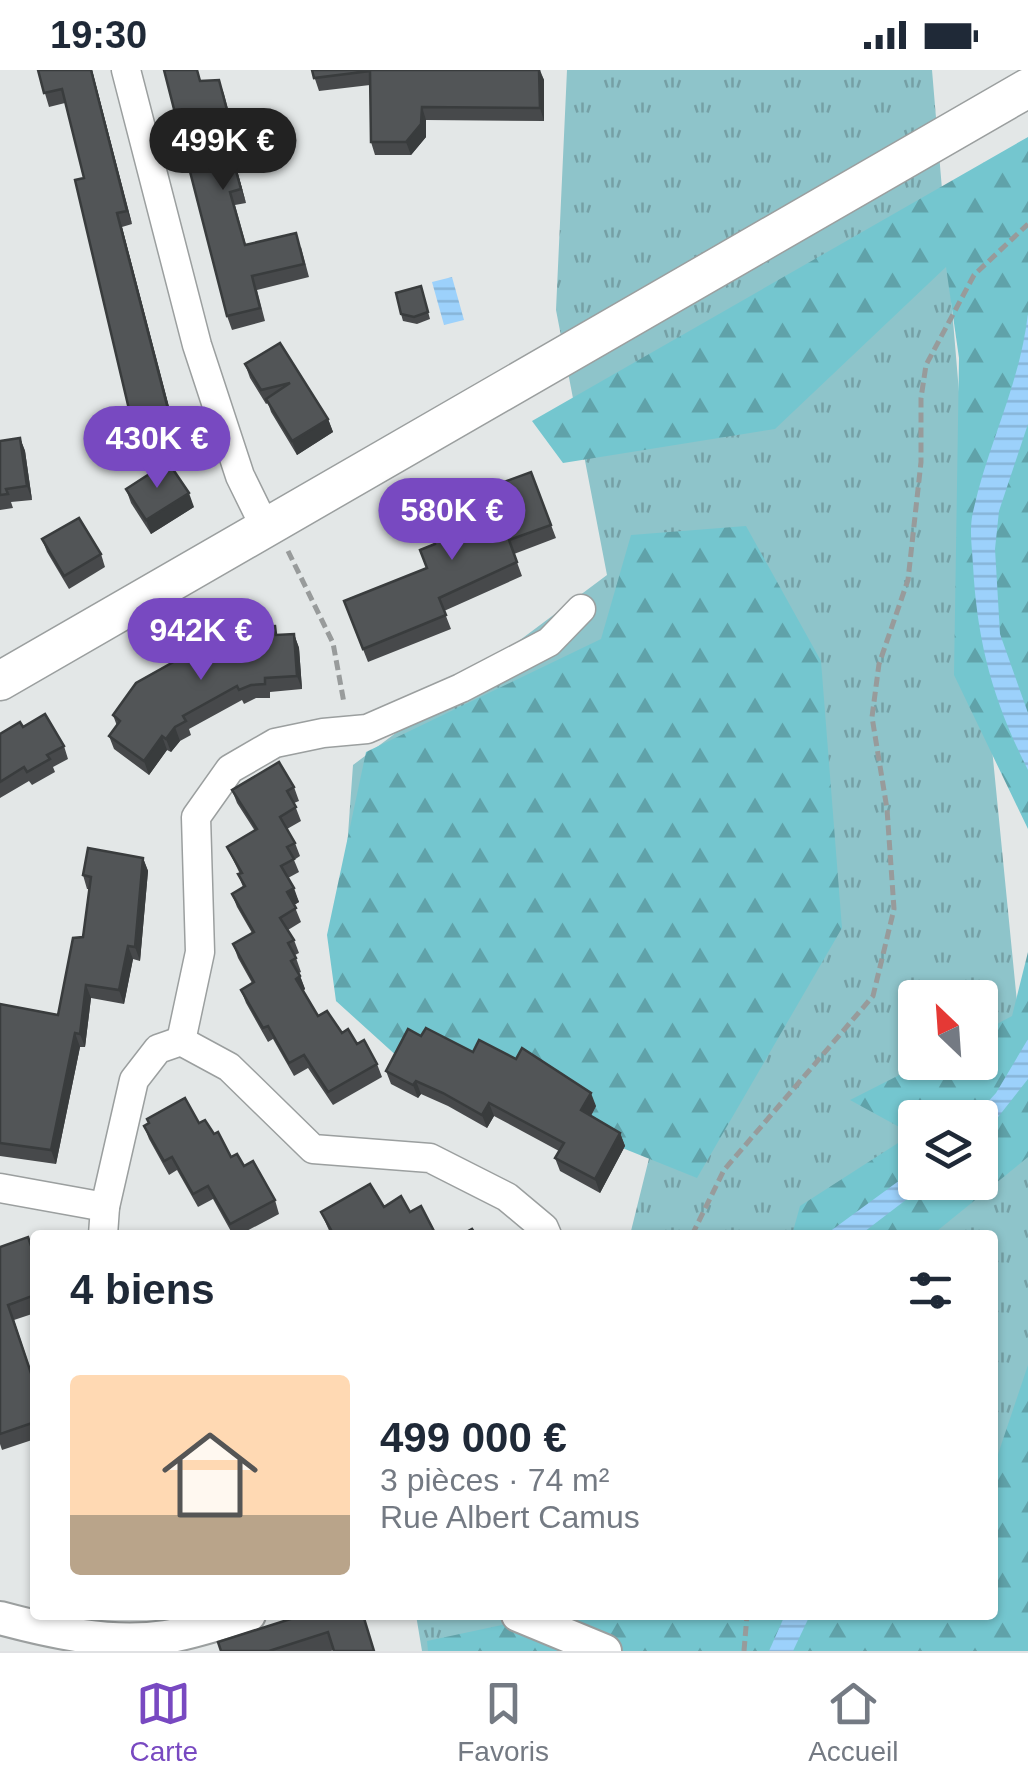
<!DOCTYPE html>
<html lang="fr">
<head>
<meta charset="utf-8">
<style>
	:root { --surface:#fff; --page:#f2f2f3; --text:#1f2937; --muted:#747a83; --line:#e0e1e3; --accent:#7849c1 }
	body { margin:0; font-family:Arial,sans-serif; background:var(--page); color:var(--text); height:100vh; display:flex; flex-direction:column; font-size:38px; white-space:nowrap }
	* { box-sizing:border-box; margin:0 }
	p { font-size:32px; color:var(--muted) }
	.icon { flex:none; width:55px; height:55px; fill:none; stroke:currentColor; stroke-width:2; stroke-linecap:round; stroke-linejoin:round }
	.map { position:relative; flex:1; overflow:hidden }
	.drawer { position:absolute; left:30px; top:1160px; width:968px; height:390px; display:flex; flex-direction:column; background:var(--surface); border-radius:10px; box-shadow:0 2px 8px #0004 }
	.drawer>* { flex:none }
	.needle { width:65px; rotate:335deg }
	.controls { position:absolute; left:898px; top:910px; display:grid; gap:20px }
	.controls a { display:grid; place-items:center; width:100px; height:100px; border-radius:10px; background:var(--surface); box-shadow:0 2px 8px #0004; font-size:50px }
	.price { position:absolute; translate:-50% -85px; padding:0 22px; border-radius:35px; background:var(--accent); color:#fff; font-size:32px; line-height:65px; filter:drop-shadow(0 2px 5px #0008) }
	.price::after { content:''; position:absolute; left:50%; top:60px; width:30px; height:22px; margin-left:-15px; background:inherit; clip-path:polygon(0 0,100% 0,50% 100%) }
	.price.selected { background:#222; color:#fff }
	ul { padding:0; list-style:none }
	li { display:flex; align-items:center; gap:30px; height:250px; padding:0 40px }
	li+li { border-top:2px solid var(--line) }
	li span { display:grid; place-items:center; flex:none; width:280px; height:200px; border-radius:10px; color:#555 }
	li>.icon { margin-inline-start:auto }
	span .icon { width:120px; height:120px; fill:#fffc; stroke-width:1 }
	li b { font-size:42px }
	h2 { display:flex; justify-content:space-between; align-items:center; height:120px; padding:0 40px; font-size:42px }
	.status { display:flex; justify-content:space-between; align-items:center; height:70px; padding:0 50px; background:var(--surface); direction:ltr }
	.status svg { height:28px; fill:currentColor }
	.tabs { display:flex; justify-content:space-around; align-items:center; height:140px; border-top:2px solid var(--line); background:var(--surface); font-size:28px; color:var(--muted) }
	.tabs a { display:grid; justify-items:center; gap:5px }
	.tabs .selected { color:var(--accent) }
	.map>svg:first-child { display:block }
	.grass { fill:url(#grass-tufts); fill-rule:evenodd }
	.forest { fill:url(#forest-firs); fill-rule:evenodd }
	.water { fill:url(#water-rules) }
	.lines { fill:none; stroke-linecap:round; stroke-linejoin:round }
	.minor-casing { stroke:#9b9f9f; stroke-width:31 }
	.tertiary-casing { stroke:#9b9f9f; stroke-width:36 }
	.secondary-casing { stroke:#9b9f9f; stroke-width:41 }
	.path { stroke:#989b9b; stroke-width:5; stroke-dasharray:10 5; stroke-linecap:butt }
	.minor { stroke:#fff; stroke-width:28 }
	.tertiary { stroke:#fff; stroke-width:32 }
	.secondary { stroke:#fff; stroke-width:38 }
	.wall { fill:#47494b }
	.shaded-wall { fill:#393c3d }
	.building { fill:#525557; stroke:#393c3d; stroke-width:2.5 }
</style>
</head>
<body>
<div class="status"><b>19:30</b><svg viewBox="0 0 49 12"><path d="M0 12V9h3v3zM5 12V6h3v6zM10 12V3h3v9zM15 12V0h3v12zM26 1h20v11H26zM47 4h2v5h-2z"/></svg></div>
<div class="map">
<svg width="1028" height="1581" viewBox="0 0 1028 1581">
	<defs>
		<pattern id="grass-tufts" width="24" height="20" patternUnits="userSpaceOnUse" patternTransform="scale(2.5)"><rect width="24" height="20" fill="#8ec4ca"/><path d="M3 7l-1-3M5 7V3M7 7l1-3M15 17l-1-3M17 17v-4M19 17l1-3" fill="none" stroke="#75a0a5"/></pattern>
		<pattern id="forest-firs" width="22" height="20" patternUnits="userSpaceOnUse" patternTransform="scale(2.5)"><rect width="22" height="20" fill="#74c6cf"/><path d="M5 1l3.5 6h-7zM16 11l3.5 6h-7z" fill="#60a2a9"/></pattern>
		<pattern id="water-rules" width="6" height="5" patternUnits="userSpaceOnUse" patternTransform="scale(2.5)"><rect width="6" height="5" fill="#9cd1fb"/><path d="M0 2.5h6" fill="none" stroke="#87b4d8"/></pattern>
	</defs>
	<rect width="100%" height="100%" fill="#e3e7e7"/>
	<!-- grass -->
	<path class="grass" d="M567,0H932L971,465L1028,1044V1581H422L416,1545H992V1165H630L664,1028L336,931L353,695L607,505L556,240ZM915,928H980V992H915ZM915,1048H980V1112H915Z"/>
	<!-- forest -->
	<g class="forest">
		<polygon points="1028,67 1028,759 954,605 959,288 946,197 775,359 563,393 532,351"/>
		<polygon points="746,456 821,591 842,858 697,1108 399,988 336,931 327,865 366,682 601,569 631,465"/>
		<path d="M1028,882V1087L932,1165H792L800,1136L912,1064L850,1030L923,993L980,992V963L1012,946ZM915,1048H980V1112H915Z"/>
		<polygon points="1028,1295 1028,1581 428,1581 427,1571 548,1545 992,1545 993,1399"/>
	</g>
	<!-- water -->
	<g class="water">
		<polygon points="452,207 464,250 444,255 432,212"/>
		<path d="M1028,243V354L999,441L995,479L1000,564L1028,643V700C993,631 977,572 973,495C972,477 969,459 973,442C988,373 1020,315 1028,243Z"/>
		<polygon points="1028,969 1028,1009 980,1070 980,1048 974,1047 996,1023"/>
		<polygon points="915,1099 915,1112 928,1113 860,1165 825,1165"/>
		<polygon points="785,1545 810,1545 793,1581 769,1581"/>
	</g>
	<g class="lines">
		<!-- minor casing -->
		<g class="minor-casing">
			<g id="minor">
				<polyline points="126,0 197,275 240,406 265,457"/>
				<polyline points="181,971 200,882 196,747 230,699 275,673 323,663 367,659 461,618 549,572 581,539"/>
				<polyline points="0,1118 105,1137"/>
				<polyline points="103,1165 105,1137 134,1010 158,979 181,971 229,997 313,1079 430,1088 507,1127 544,1158 547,1165"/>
			</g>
		</g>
		<!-- tertiary casing -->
		<g class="tertiary-casing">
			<g id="tertiary">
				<polyline points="518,1545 605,1581"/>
				<path d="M0,1548C52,1562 110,1575 165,1567C193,1563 222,1552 249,1545"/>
			</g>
		</g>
		<!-- secondary casing -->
		<g class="secondary-casing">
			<polyline id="secondary" points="0,611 1028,18"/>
		</g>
		<!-- path -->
		<g class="path">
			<polyline points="288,481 333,573 344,633"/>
			<polyline points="692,1165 724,1100 873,926 894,839 887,739 872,647 879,594 908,510 921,392 921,328 926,295 974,205 1028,154"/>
			<polyline points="744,1581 747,1545"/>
		</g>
		<!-- minor -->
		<use href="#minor" class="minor"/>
		<!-- tertiary -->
		<use href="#tertiary" class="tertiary"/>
		<!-- secondary -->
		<use href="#secondary" class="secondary"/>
	</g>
	<!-- wall -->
	<g class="wall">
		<polygon points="38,0 92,0 132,154 122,157 174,356 137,365 132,352 84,108 65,33 49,37"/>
		<polygon points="312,0 540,0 544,10 544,51 426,50 426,67 411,85 375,85 371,72 370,15 319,21"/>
		<polygon points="219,10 237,73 230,75 246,133 235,135 246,175 301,177 309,207 257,220 265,251 232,260 227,246 202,11"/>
		<polygon points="421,216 430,249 417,254 403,251 401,244"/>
		<polygon points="280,273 328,349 333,362 297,385 271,342 268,333 266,334 250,308 245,294"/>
		<polygon points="20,368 25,381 32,430 11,432 13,438 0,440 0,371"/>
		<polygon points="531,402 556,468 514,484 522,506 444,541 451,559 368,592 344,531 426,498 435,474 470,444 507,421"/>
		<polygon points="126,419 194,437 151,464 131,433"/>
		<polygon points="42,469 101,484 105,497 69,519 47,482"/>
		<polygon points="294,564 299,578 302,619 270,622 270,628 256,628 244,634 242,630 189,659 191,665 180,671 171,682 167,680 149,705 114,679 109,666 117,656 113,645 278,565"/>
		<polygon points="23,657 64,676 68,689 53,697 55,702 32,715 29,711 0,728 0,664"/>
		<polygon points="294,717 299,731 294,733 301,751 287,759 295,773 300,786 294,790 299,802 288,808 299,832 294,835 301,852 288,860 294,870 299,883 295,885 301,902 299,903 305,919 303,921 318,946 357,974 377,994 382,1007 333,1035 308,998 294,1006 273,969 268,972 246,933 241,920 252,913 238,888 233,874 252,863 237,837 232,824 243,817 238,804 240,804 227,777 255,761 237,733 232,720"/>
		<polygon points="143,788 148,801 140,891 133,889 124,934 91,928 85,977 80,977 56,1094 0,1086 0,934 58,945 83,867 89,819 87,819 83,805"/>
		<polygon points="421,966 473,982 596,1036 591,1046 620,1063 625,1076 600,1123 560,1101 555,1088 559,1081 494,1046 487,1058 448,1036 421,1024 418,1028 391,1014 386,1001"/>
		<polygon points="199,1053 214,1064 231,1087 244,1096 275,1130 279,1144 239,1165 233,1165 213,1129 198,1137 177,1100 169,1105 149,1069 144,1056"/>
		<polygon points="384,1137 410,1142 436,1165 331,1165 321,1142"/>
		<polygon points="0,1177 35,1187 35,1243 14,1250 35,1313 35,1369 2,1380 0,1374"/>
		<polygon points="363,1545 334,1580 331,1581 221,1581"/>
	</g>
	<!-- shaded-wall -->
	<g class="shaded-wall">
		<polygon points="91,0 92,0 132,154 127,141"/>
		<polygon points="539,0 544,10 544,51 540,38"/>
		<polygon points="219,10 224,24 237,73 232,59"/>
		<polygon points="422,37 426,50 426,67 411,85 406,72"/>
		<polygon points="225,61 230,75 246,133 241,119"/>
		<polygon points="117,143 122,157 174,356 169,343"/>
		<polygon points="328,349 333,362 297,385 292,371"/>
		<polygon points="20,368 25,381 32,430 27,416"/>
		<polygon points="189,423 194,437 151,464 146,450"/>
		<polygon points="294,564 299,578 302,619 297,606"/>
		<polygon points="175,657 180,671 171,682 166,669"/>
		<polygon points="162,666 167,680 149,705 144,691"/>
		<polygon points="143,788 148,801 140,891 135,877"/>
		<polygon points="294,818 299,832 292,836 287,822"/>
		<polygon points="128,876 133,889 124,934 119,920"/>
		<polygon points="300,906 305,919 300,923 296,909"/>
		<polygon points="86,915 91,928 85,977 80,964"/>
		<polygon points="75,963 80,977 56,1094 51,1080"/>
		<polygon points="416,1011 421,1024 418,1028 413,1015"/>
		<polygon points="591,1023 596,1036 586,1054 581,1040"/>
		<polygon points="489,1033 494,1046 487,1058 482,1045"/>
		<polygon points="620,1063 625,1076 600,1123 595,1109"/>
	</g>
	<!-- building -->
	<g class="building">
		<polygon points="38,0 91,0 127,141 117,143 169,343 132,352 75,110 84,108 62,19 44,23"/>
		<polygon points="164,0 197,0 200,11 219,10 232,59 225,61 241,119 230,122 245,175 296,163 304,194 252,206 260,238 227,246"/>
		<polygon points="312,0 539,0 540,38 422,37 421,54 406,72 371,72 370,1 314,8"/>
		<polygon points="421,216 428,242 414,247 401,244 396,223"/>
		<polygon points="280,273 328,349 292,371 266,329 290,313 261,320 245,294"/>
		<polygon points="20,368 27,416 6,419 8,424 0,425 0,371"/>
		<polygon points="168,392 189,423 146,450 126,419"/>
		<polygon points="531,402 551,455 509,470 517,492 439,528 446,545 363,579 344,531 427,498 420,480 435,474 432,465 456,457 453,451 470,444 467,436 507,421 504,412"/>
		<polygon points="79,448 101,484 64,506 42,469"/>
		<polygon points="275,556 276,565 294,564 297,606 265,608 265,614 251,615 239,620 237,616 183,646 186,651 175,657 166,669 162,666 144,691 109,666 120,651 113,645 136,613 234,558"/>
		<polygon points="45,644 64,676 47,685 50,689 27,702 24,697 0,712 0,664 20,652 23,657"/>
		<polygon points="279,692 294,717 287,721 296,737 280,747 295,773 287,777 294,789 281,796 294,818 287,822 296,838 280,848 294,870 288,873 296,888 291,891 300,906 296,909 318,946 327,941 342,963 348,959 357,974 364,970 377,994 328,1022 304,985 289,993 268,956 263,958 241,920 254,912 233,874 254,862 232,824 245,816 238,804 242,803 227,777 257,759 232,720"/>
		<polygon points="88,778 143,788 135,877 128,876 119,920 86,915 80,964 75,963 51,1080 0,1073 0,934 58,945 73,868 83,867 91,807 83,805"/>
		<polygon points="426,958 473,982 479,970 516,989 522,978 591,1023 581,1040 620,1063 595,1109 555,1088 564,1073 489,1033 482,1045 443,1023 416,1011 413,1015 386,1001 408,959 421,966"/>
		<polygon points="185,1028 199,1053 205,1050 214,1064 218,1062 231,1087 237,1084 244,1096 253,1091 275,1130 230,1154 208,1116 193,1124 172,1087 164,1091 144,1056 149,1053 147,1049"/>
		<polygon points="370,1114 384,1137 401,1126 410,1142 421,1136 436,1165 378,1165 376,1162 371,1165 344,1165 342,1162 334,1165 321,1142"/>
		<polygon points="472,1159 476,1165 461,1165"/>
		<polygon points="28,1167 35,1187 35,1225 8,1235 35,1315 35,1352 0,1364 0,1177"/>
		<polygon points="303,1545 363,1545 374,1581 334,1581 328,1562 269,1581 221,1581 218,1572"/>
	</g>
</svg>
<div class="controls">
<a><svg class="needle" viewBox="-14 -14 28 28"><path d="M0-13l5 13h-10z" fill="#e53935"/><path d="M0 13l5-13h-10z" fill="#747a83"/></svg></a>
<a><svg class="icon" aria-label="layers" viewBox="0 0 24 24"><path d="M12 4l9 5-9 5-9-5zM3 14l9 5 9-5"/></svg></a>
</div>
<b class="price selected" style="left:223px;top:123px">499K €</b>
<b class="price" style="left:157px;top:421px">430K €</b>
<b class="price" style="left:452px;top:493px">580K €</b>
<b class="price" style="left:201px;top:613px">942K €</b>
<section class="drawer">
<h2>4 biens<svg class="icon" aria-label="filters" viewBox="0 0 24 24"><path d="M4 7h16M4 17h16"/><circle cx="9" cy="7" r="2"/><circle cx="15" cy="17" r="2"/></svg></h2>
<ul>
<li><span style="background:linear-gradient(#ffd9b3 70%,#b9a48a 0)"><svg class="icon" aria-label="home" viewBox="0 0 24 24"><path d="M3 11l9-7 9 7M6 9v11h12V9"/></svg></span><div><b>499 000 €</b><p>3 pièces · 74 m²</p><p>Rue Albert Camus</p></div></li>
</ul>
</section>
</div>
<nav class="tabs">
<a class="selected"><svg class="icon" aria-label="map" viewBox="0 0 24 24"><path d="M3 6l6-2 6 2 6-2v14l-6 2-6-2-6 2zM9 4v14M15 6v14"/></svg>Carte</a>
<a><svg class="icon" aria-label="saved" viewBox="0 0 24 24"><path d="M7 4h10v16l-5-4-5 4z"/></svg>Favoris</a>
<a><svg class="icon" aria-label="home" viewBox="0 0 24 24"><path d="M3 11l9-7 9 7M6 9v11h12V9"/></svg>Accueil</a>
</nav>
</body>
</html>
